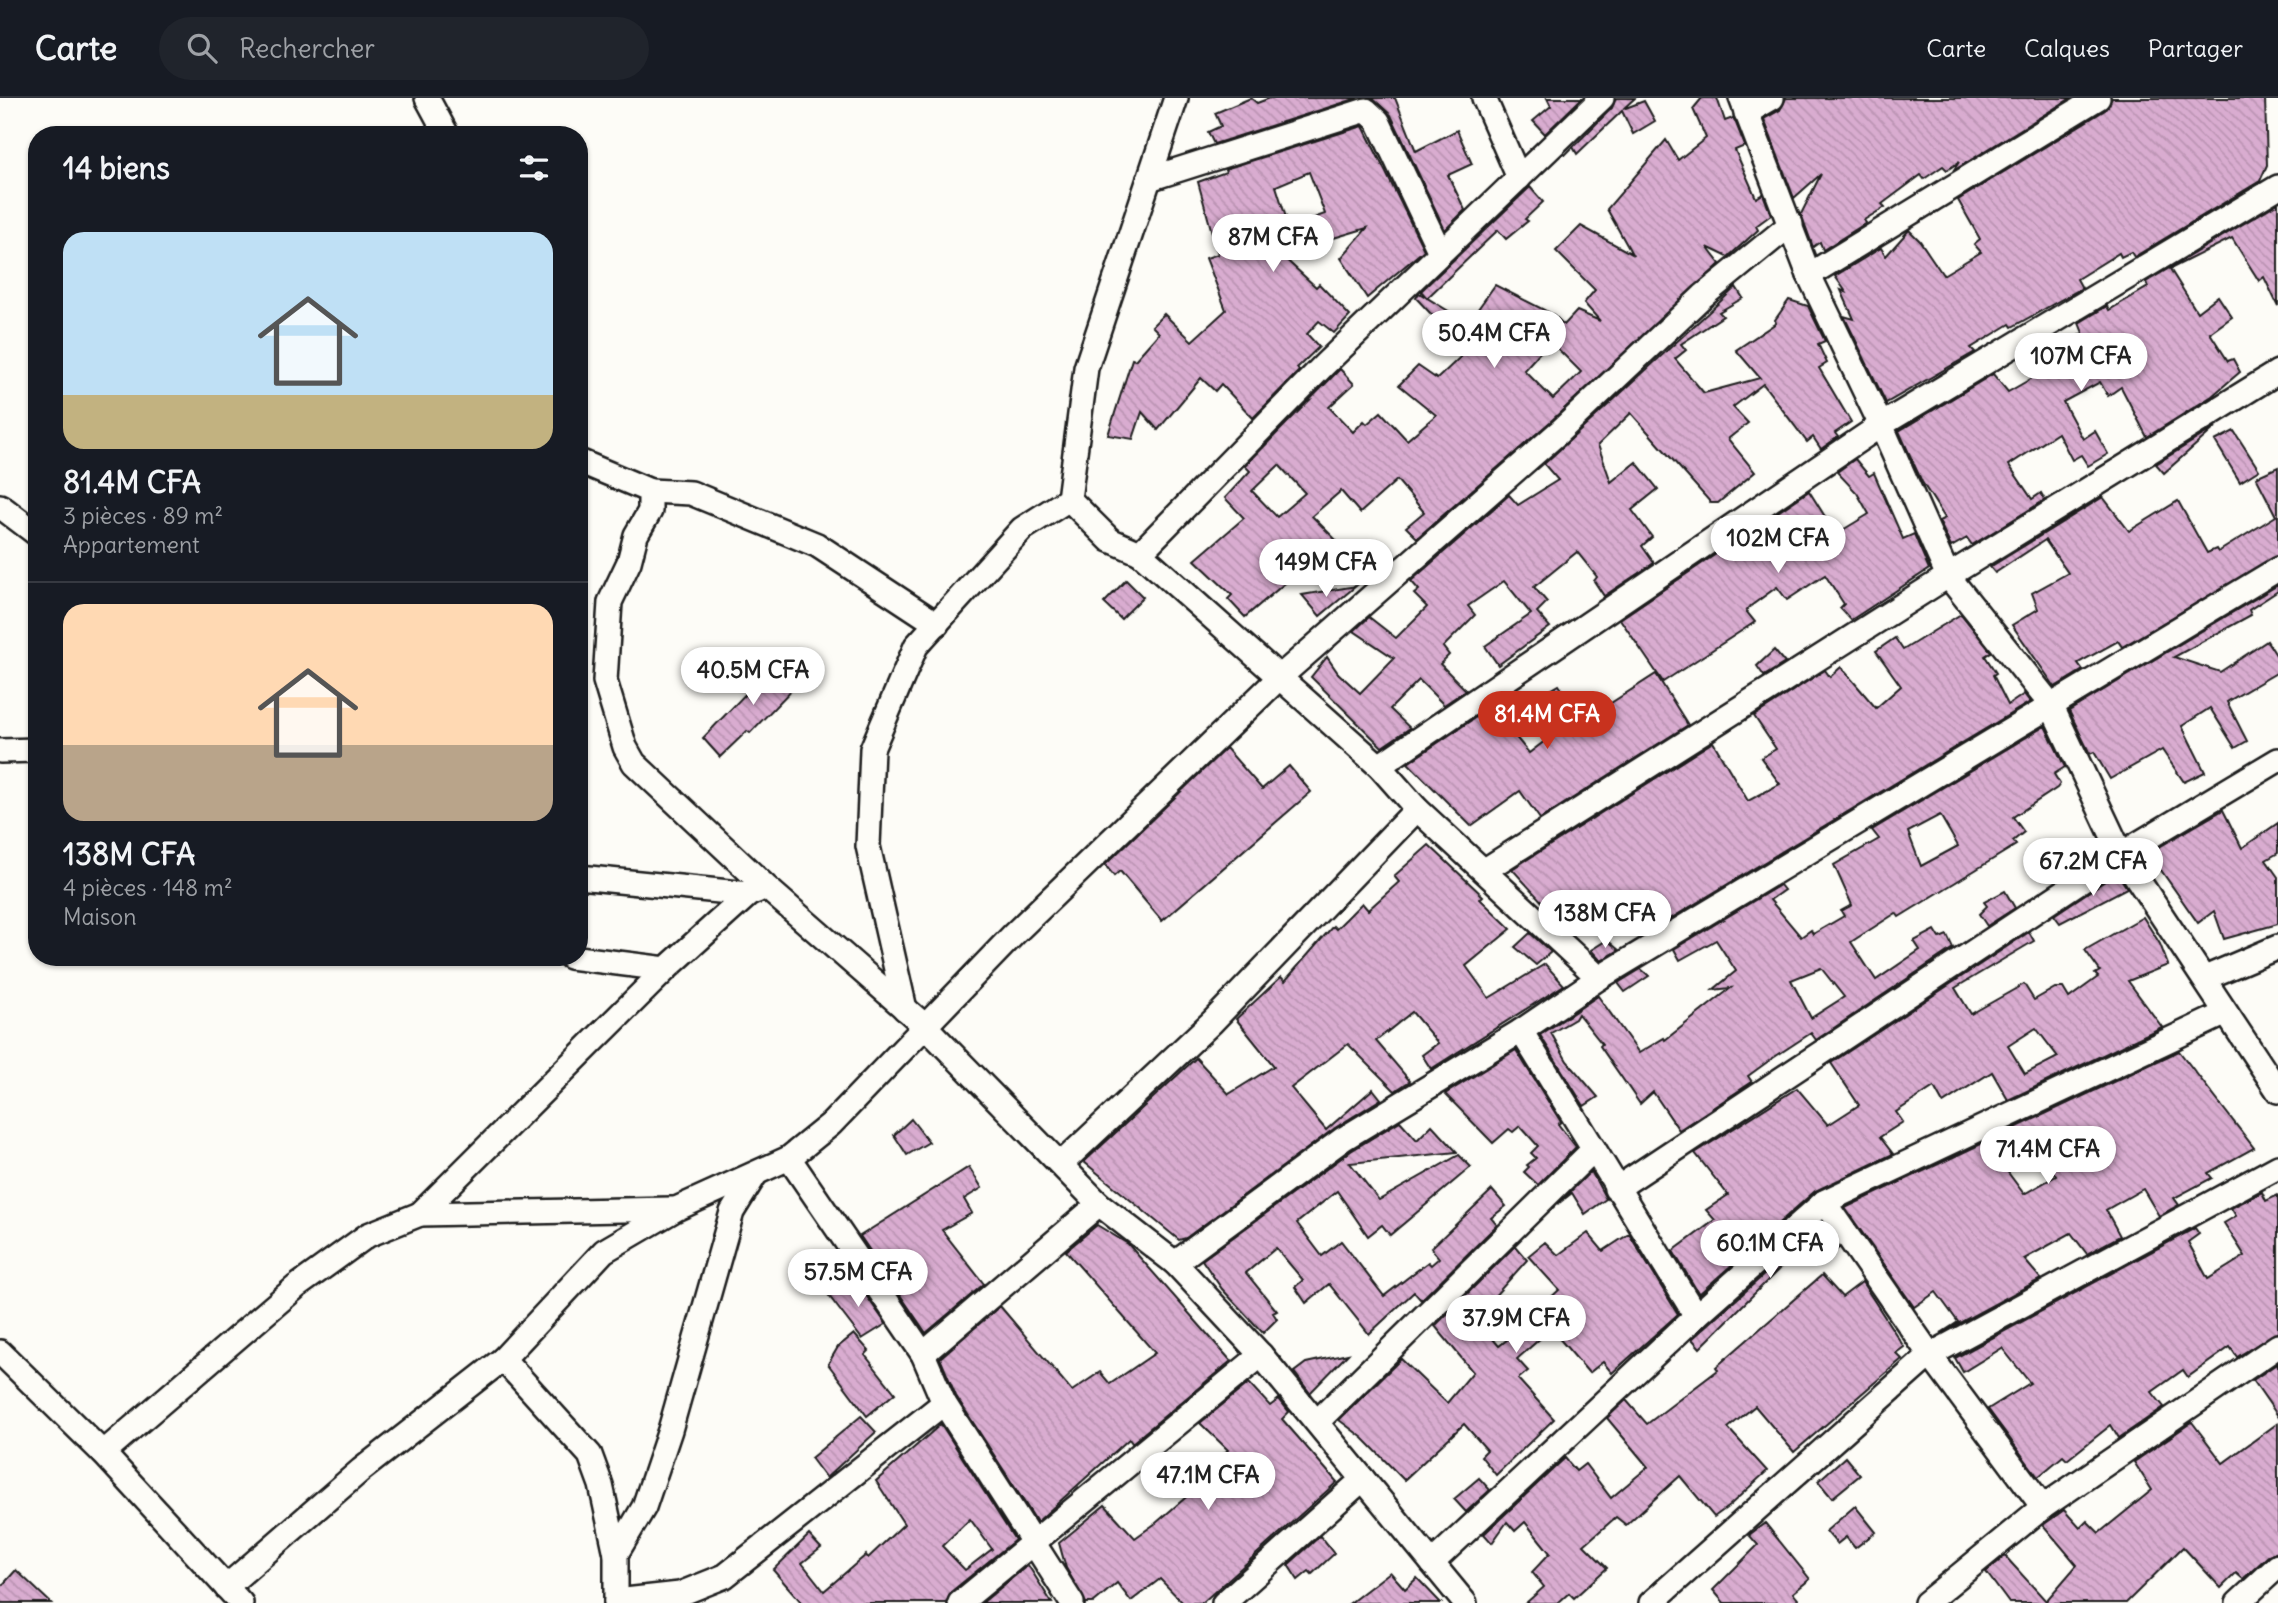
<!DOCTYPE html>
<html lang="fr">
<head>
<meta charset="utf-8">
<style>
	:root { --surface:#171b24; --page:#20242c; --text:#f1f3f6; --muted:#9ea1a6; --line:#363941; --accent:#c8321e }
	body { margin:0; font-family:Delius,sans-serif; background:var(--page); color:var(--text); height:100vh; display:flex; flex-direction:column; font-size:26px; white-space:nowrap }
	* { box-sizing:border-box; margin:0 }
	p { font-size:23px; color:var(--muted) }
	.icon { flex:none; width:38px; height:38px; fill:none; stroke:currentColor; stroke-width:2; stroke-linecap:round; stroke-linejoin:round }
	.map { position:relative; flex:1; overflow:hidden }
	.details { position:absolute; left:28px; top:28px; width:560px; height:840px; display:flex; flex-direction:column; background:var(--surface); border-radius:28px; box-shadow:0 2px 5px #0004 }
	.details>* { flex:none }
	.price { position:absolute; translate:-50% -60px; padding:0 16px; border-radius:24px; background:#fff; color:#222; font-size:23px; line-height:46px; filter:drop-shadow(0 2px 4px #0008) }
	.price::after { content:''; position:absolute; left:50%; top:42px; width:21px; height:16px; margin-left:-10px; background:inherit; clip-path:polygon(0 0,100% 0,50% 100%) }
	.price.on { background:var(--accent); color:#fff }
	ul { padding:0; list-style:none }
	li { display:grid; align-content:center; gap:14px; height:371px; padding:0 35px }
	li+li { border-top:2px solid var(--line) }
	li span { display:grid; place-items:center; height:217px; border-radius:21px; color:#555 }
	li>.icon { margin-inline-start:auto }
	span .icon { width:126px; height:126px; fill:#fffc; stroke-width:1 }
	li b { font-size:30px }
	h2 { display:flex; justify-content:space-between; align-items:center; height:84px; padding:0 35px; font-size:30px }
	header { display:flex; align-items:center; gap:42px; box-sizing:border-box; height:98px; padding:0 35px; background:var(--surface); border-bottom:2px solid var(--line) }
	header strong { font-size:33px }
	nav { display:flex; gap:38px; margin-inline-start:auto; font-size:24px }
	.search { width:490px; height:63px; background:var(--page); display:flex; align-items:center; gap:18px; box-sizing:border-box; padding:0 24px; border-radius:38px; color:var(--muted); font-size:26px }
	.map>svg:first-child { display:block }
	.building { fill:url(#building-back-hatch); stroke:#1c1c1c; stroke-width:2; fill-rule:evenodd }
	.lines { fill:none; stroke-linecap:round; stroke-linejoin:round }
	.minor-casing { stroke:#1c1c1c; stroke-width:28 }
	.minor { stroke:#fdfcf7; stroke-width:23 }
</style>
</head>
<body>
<header>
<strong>Carte</strong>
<div class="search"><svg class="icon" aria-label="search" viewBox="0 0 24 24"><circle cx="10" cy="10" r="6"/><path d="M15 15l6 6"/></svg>Rechercher</div>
<nav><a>Carte</a><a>Calques</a><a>Partager</a></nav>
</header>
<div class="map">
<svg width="2278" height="1505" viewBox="0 0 2278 1505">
	<defs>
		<pattern id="building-back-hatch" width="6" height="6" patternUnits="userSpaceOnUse" patternTransform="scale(1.75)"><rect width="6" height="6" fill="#d9acd0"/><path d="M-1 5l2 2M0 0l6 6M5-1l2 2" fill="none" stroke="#ba93b2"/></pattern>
	</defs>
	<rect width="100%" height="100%" fill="#fdfcf7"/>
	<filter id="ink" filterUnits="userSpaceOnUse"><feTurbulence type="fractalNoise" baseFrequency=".0143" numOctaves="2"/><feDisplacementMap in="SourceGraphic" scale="14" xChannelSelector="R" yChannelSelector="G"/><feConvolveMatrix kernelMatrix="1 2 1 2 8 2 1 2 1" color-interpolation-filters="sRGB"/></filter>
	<g filter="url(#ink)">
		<!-- building -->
		<g class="building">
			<polygon points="1251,0 1257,5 1270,0 1358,0 1214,46 1208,34 1221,28 1215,15"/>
			<polygon points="1372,0 1395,0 1416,53 1457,32 1472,66 1448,77 1465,112 1445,132 1391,17"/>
			<polygon points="1547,0 1582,0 1545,36 1533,23 1551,8"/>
			<polygon points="1616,0 1635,0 1623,11 1644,3 1655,23 1633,36 1622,13 1577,56 1573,49 1565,57 1612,10"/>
			<path d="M1702,0H1717L1725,23L1733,20L1735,23L1745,48L1735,52L1756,100L1763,96L1771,117L1756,128L1758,132L1728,159L1707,149L1720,166L1550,324L1417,440L1406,429L1424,414L1397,382L1360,415L1341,393L1312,418L1336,442L1245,519L1228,501L1232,497L1195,462L1244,420L1225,400L1250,373L1245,368L1340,271L1354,286L1329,309L1353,334L1364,323L1367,326L1381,314L1407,342L1436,317L1399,287L1418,268L1437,281L1471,249L1446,240L1450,236L1416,200L1419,195L1468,225L1495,187L1554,217L1564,227L1577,213L1600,223L1584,205L1595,192L1556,153L1581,128L1632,156L1607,111L1666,42L1678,62L1706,40L1693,11ZM1550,243L1581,274L1553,301L1524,272ZM1279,367L1305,395L1277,419L1252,393Z"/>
			<polygon points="1786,0 2071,0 1953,73 1959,64 1947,72 1943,68 1924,81 1921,77 1882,106 1885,109 1864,122 1866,125 1823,152 1820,144 1813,149 1801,116 1821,76 1794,100 1764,21 1780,12"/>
			<polygon points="2112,0 2265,0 2267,67 2260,83 2134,159 2131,154 2121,159 2119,155 2077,181 2082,190 2012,229 2010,226 1971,250 1975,254 1886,305 1844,218 1854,221 1841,192 1846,194 1835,178 1881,150 1886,158 1909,132 1920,143 1943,177 1981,154 1974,146 1980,141 1958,102 2105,12"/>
			<path d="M1363,28L1424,152L1367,200L1341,160L1367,130L1280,156L1316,189L1319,186L1350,218L1334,235L1319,223L1307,236L1319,249L1297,270L1299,273L1253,320L1221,286L1215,293L1201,280L1158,332L1142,314L1133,341L1108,337L1132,261L1135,262L1159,235L1152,228L1164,216L1192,243L1226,212L1206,160L1218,156L1198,84L1226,74L1225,71ZM1309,74L1325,116L1289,129L1276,88Z"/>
			<polygon points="1530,89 1543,104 1525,121 1528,123 1506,141 1498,132 1427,200 1421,193"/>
			<polygon points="2278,105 2278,208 2264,179 2259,183 2232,140 2170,171 2197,214 2218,198 2232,219 2210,235 2228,263 2233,261 2240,274 2212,298 2147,339 2121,289 2108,298 2100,284 2063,304 2083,341 2095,333 2108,356 2088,368 2081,357 2072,362 2058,335 2009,367 2032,401 2041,395 2045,402 1972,447 1967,440 1951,449 1939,423 1945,420 1922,384 1899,333 1993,276 2008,294 2034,279 2077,249 2071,242 2083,235 2079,225 2107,208 2109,212 2148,189 2146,184"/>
			<polygon points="1736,189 1743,200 1719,214 1723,218 1681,246 1686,252 1675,261 1704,295 1760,280 1736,252 1776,225 1775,222 1789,202 1808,208 1825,243 1818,246 1827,265 1819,270 1851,324 1835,335 1838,339 1821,351 1813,339 1807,344 1763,286 1733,309 1748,325 1728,341 1755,374 1718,405 1711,405 1631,315 1598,347 1611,384 1636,364 1658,391 1632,412 1652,439 1642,448 1654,465 1604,498 1594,483 1597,479 1577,454 1534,489 1547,504 1537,514 1550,529 1498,567 1485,548 1531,516 1504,483 1468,508 1475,517 1443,549 1449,557 1440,566 1466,592 1444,607 1419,582 1390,611 1410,630 1382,649 1311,579 1327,559 1338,575 1360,595 1394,560 1354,533 1369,519 1396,540 1427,509 1414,496 1419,492 1411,483 1509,397 1518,407 1558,382 1544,366"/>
			<polygon points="2216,329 2164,375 2156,366"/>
			<polygon points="2234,333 2259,372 2240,384 2215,343"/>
			<polygon points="1855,361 1869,378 1874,375 1903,441 1914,436 1929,471 1851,522 1840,510 1844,506 1825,477 1787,502 1777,489 1748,510 1746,513 1755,524 1663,584 1620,521 1809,393 1836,436 1869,416 1857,395 1837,374"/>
			<polygon points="2278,369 2278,457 2122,549 2118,543 2078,565 2083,572 2055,589 2012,527 2038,511 2032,495 2068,475 2045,442 1995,475 1990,469 2103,399 2129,433 2178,403 2207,455 2216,451 2218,454 2276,418 2256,379"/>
			<polygon points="1126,482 1143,499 1121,521 1104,505"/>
			<polygon points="2278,487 2278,493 2249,512 2251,517 2174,559 2220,574 2267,543 2278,560 2278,574 2227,604 2247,643 2235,650 2210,610 2182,628 2205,674 2184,684 2162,652 2110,681 2094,654 2090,656 2069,613"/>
			<polygon points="1356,488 1320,518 1302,497"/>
			<polygon points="1961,516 1991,554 1985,558 1996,575 1993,577 2008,607 2024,596 2030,604 1660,827 1650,809 1616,819 1603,797 1555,818 1512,771 1713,644 1748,703 1780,686 1761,660 1776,651 1754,618 1825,572 1830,579 1841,569 1876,610 1901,588 1876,553 1895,540 1903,552"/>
			<polygon points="1774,552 1785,565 1764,578 1757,568"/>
			<polygon points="781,559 802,581 750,635 747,633 720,659 703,640"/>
			<polygon points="1656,576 1688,627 1540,721 1520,693 1471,728 1408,665 1491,609 1529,655 1550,639 1526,606 1559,587 1583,623"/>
			<path d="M2045,628L2065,669L2054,676L2060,686L2057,690L2013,719L2024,734L2013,743L2016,747L1899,819L1896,815L1851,844L1876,882L1920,852L1914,843L1935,832L1940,840L1947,837L1953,850L1816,942L1811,935L1770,962L1748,978L1752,984L1679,1032L1653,994L1640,1006L1600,948L1602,946L1578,916L1575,921L1551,935L1567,963L1598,999L1584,1008L1540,937L1598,898L1639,955L1664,940L1665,942L1731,890L1713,892L1736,873L1716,842L1680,862L1674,851L1780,787L1784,792L1770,802L1801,839L1811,832L1813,836L1844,818L1841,813L1852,807L1834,767L1879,741L1872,732ZM1940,717L1958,748L1921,768L1908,734ZM1821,870L1844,899L1811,920L1791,882Z"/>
			<polygon points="1226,650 1262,691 1289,668 1311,694 1162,823 1120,773 1114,778 1105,767"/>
			<polygon points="2223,712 2242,750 2278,725 2278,755 2266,762 2278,779 2278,826 2224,841 2214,813 2198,825 2149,755"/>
			<polygon points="1429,747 1483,798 1480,801 1511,831 1466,868 1489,900 1545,866 1564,887 1431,971 1422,957 1438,945 1412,914 1376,943 1410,983 1395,993 1348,946 1291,990 1326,1032 1373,991 1381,1001 1335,1030 1186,1140 1179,1142 1084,1064 1196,960 1229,996 1274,968 1236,921 1281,879 1285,883 1333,828 1336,831 1362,805 1368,812 1399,784 1394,778"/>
			<polygon points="2117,775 2127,790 2060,825 2054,817"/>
			<polygon points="2005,793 2015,810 1987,828 1979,816 1987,808 1984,804"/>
			<path d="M2143,819L2160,846L2168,867L2128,883L2162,929L2008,1002L1992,974L1943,1005L1934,989L1896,1014L1903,1024L1880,1039L1893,1056L1815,1093L1699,1196L1673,1153L1715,1122L1706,1112L1728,1097L1695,1055L1797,990L1828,1027L1859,1007L1831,965L2029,834L2034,843L1955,890L1971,916L2024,886L2034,902L2055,890H2063L2069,900L2098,879L2095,876L2100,873L2085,852ZM2036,930L2058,959L2025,976L2008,948Z"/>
			<polygon points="1530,835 1551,854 1536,867 1515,849"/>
			<polygon points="1607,842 1619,852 1601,863 1591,852"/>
			<polygon points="1641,871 1649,878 1625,894 1618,885"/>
			<polygon points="1516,952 1561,1024 1558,1026 1576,1049 1538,1087 1524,1074 1529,1069 1527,1067 1536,1060 1531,1055 1538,1048 1520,1028 1513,1034 1509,1031 1493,1045 1445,996"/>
			<path d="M2179,953L2254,1050L2208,1075L2212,1080L2174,1100L2179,1107L2159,1118L2143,1091L2106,1112L2120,1138L2087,1156L2071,1135L2024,1161L2041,1181L1941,1235L1958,1224L1936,1194L1914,1209L1845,1110ZM2035,1045L2056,1078L2024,1096L1998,1061Z"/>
			<polygon points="911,1021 929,1044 907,1057 894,1037"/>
			<polygon points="1400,1023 1417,1042 1432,1027 1457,1054 1350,1065 1379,1102 1459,1057 1471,1069 1390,1137 1382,1127 1368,1138 1337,1093 1297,1125 1322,1158 1341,1143 1384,1198 1428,1164 1431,1167 1439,1160 1431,1150 1492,1092 1506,1108 1491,1120 1497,1127 1421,1202 1414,1194 1369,1236 1329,1186 1306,1205 1295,1189 1303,1182 1276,1150 1246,1175 1277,1213 1273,1215 1277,1221 1263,1235 1222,1191 1202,1162 1351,1053"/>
			<polygon points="969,1069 982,1090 964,1101 972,1115 942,1132 984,1186 926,1235 860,1138"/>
			<polygon points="1591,1073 1606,1101 1585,1116 1572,1095 1558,1106"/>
			<polygon points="2262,1094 2266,1103 2278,1097 2278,1234 2237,1259 2230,1249 2188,1279 2183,1272 2152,1294 2164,1309 2119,1340 2111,1327 2067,1362 2063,1358 2038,1379 1988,1311 2030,1285 2002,1250 1963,1274 1955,1260 2195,1130 2199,1136 2188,1144 2208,1181 2245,1158 2224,1125 2236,1118 2231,1110"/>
			<polygon points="1822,1125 1839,1150 1820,1163 1807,1143 1700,1250 1692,1241"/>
			<polygon points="1097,1127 1128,1146 1231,1263 1132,1345 1129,1341 1037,1424 956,1298 940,1260 1000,1208 1072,1293 1100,1274 1110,1286 1155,1255 1066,1153"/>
			<polygon points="1588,1135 1603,1153 1629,1136 1678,1216 1612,1275 1603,1264 1589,1275 1551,1231 1517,1261 1528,1273 1518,1281 1554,1321 1496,1377 1481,1358 1487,1352 1464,1326 1404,1382 1363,1340 1339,1322 1401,1261 1447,1305 1473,1274 1435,1228 1515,1148 1527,1162 1475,1220 1499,1248 1551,1207 1547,1203 1559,1192 1528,1158 1545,1144 1558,1157"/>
			<polygon points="1822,1177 1842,1199 1862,1184 1904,1249 1896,1255 1902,1261 1794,1354 1755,1308 1728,1330 1767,1373 1729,1408 1714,1419 1680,1378 1626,1427 1616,1419 1584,1447 1607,1470 1574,1500 1569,1495 1558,1505 1526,1505 1544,1489 1532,1474 1550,1455 1525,1424 1515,1433 1507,1424 1492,1445 1484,1436 1565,1360 1576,1373 1585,1366 1611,1400 1648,1369 1607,1320 1626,1302 1647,1326 1718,1272 1716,1269"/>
			<polygon points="854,1180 886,1226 862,1241 829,1198"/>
			<polygon points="854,1236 869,1253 865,1257 895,1295 867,1318 828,1266 838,1249"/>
			<polygon points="1348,1256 1310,1295 1294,1274 1306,1265"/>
			<polygon points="2278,1265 2278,1318 2253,1282"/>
			<polygon points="1249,1285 1270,1308 1279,1301 1289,1314 1282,1321 1337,1384 1202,1505 1183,1505 1160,1481 1131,1503 1117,1485 1093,1505 1086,1505 1066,1470 1059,1445 1105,1407 1135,1440 1156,1425 1192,1394 1187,1387 1228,1352 1200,1325"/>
			<polygon points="861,1318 876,1334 826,1380 811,1360"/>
			<polygon points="2192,1324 2223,1365 2278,1325 2278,1454 2268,1458 2243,1481 2236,1475 2221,1490 2183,1449 2126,1505 2009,1505 1986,1474 2005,1458 2046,1503 2077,1467 2043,1427 2064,1412 2080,1430 2087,1423 2099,1435 2152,1392 2134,1364"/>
			<path d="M941,1326L1015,1442L951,1494L946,1505H802L773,1472L809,1437L821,1450L802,1465L824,1493L866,1457L868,1460L904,1426L876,1383ZM970,1421L992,1451L965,1472L942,1448Z"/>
			<polygon points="1845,1359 1860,1377 1832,1400 1818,1383"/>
			<polygon points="1479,1380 1490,1392 1466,1414 1454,1401"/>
			<polygon points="1855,1408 1876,1434 1855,1450 1846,1439 1837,1446 1826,1433"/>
			<polygon points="1765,1425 1810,1481 1793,1495 1801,1505 1724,1505 1713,1492 1758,1447 1749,1437"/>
			<polygon points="1320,1438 1334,1456 1312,1476 1309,1473 1298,1482 1288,1467"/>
			<polygon points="1028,1467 1052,1505 982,1505"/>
			<polygon points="16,1472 51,1505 0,1505 0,1490"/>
			<polygon points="1390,1474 1405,1491 1417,1480 1441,1505 1350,1505"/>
		</g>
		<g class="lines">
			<!-- minor casing -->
			<g class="minor-casing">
				<g id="minor">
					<polyline points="427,0 447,37"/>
					<polyline points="1484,0 1519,80"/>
					<polyline points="1741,0 1809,177 1881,327 1948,478 2051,607 2121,756 2278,993"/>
					<polyline points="1746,15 1772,0"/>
					<polyline points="1149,81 1366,12 1378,23 1440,154"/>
					<polyline points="1809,177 2098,0"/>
					<polyline points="579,363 650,393 650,413 636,437 629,464 610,504 605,583 625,649 634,665 766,789 925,928 1099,1106 1175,1165 1261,1257 1465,1505"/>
					<polyline points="650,393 691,395 817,447 937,526"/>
					<polyline points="1069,401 1110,442 1140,455 1324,267 1602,0"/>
					<polyline points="0,408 37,436"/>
					<polyline points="1140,455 1379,668 1417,711 1599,880"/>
					<polyline points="0,653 37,652"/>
					<polyline points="1379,668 1881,327 2278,89"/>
					<polyline points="1485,772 1948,478 2278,274"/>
					<polyline points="579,779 749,796 757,793"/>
					<polyline points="570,859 666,871"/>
					<polyline points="2205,880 2278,849"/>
					<polyline points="905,911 868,748 872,651 916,548 1022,431 1069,401 1086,270 1176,0"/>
					<polyline points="1521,933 1594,1051"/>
					<polyline points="789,1060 923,1256 944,1305 1072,1505"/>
					<polyline points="1061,1066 1212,924 1417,711"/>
					<polyline points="1616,1091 2121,756 2278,662"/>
					<polyline points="1824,1104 1930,1257 2043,1409"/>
					<polyline points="420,1116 666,871 749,796"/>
					<polyline points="1175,1165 1343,1041 1521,933 1599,880 2278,471"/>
					<polyline points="0,1254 103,1355 241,1505"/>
					<polyline points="923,1256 1099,1106"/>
					<polyline points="503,1261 604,1153 676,1111 789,1060 831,1026 1014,836 1281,578 1559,334 1703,198 1791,126"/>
					<polyline points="1317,1324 1594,1051 1696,1218"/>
					<polyline points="103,1355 296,1189 368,1137 420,1116 672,1111"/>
					<polyline points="1432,1465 1696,1218 1824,1104 2224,916"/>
					<polyline points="226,1489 361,1372 503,1261 590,1357 601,1387 616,1456"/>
					<polyline points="616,1503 680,1496 725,1478 944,1305"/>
					<polyline points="616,1505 616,1456 644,1409 670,1332 732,1114 755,1077"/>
					<polyline points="960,1505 1261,1257"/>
					<polyline points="1224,1505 1363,1381"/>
					<polyline points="1651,1505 1930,1257 2278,1069"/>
					<polyline points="1926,1505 2043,1409 2278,1248"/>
					<polyline points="2238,1505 2278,1468"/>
				</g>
			</g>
			<!-- minor -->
			<use href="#minor" class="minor"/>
		</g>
	</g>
</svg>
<b class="price" style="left:1273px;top:176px">87M CFA</b>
<b class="price" style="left:1494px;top:272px">50.4M CFA</b>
<b class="price" style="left:2081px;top:295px">107M CFA</b>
<b class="price" style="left:1778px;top:477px">102M CFA</b>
<b class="price" style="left:1326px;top:501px">149M CFA</b>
<b class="price" style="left:753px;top:609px">40.5M CFA</b>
<b class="price on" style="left:1547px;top:653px">81.4M CFA</b>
<b class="price" style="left:2093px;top:800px">67.2M CFA</b>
<b class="price" style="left:1605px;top:852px">138M CFA</b>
<b class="price" style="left:2048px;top:1088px">71.4M CFA</b>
<b class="price" style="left:1770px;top:1182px">60.1M CFA</b>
<b class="price" style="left:858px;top:1211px">57.5M CFA</b>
<b class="price" style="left:1516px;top:1257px">37.9M CFA</b>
<b class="price" style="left:1208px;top:1414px">47.1M CFA</b>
<section class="details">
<h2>14 biens<svg class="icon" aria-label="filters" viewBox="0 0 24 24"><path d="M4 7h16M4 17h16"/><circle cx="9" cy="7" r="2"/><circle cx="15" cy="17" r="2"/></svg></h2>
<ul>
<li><span style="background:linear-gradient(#bfe0f5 75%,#c2b280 0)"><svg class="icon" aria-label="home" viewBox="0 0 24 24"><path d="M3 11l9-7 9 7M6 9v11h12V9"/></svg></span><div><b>81.4M CFA</b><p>3 pièces · 89 m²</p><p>Appartement</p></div></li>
<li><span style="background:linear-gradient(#ffd9b3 65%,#b9a48a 0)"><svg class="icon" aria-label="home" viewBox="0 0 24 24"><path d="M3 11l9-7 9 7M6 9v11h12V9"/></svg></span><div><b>138M CFA</b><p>4 pièces · 148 m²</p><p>Maison</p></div></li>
</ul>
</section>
</div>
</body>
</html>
